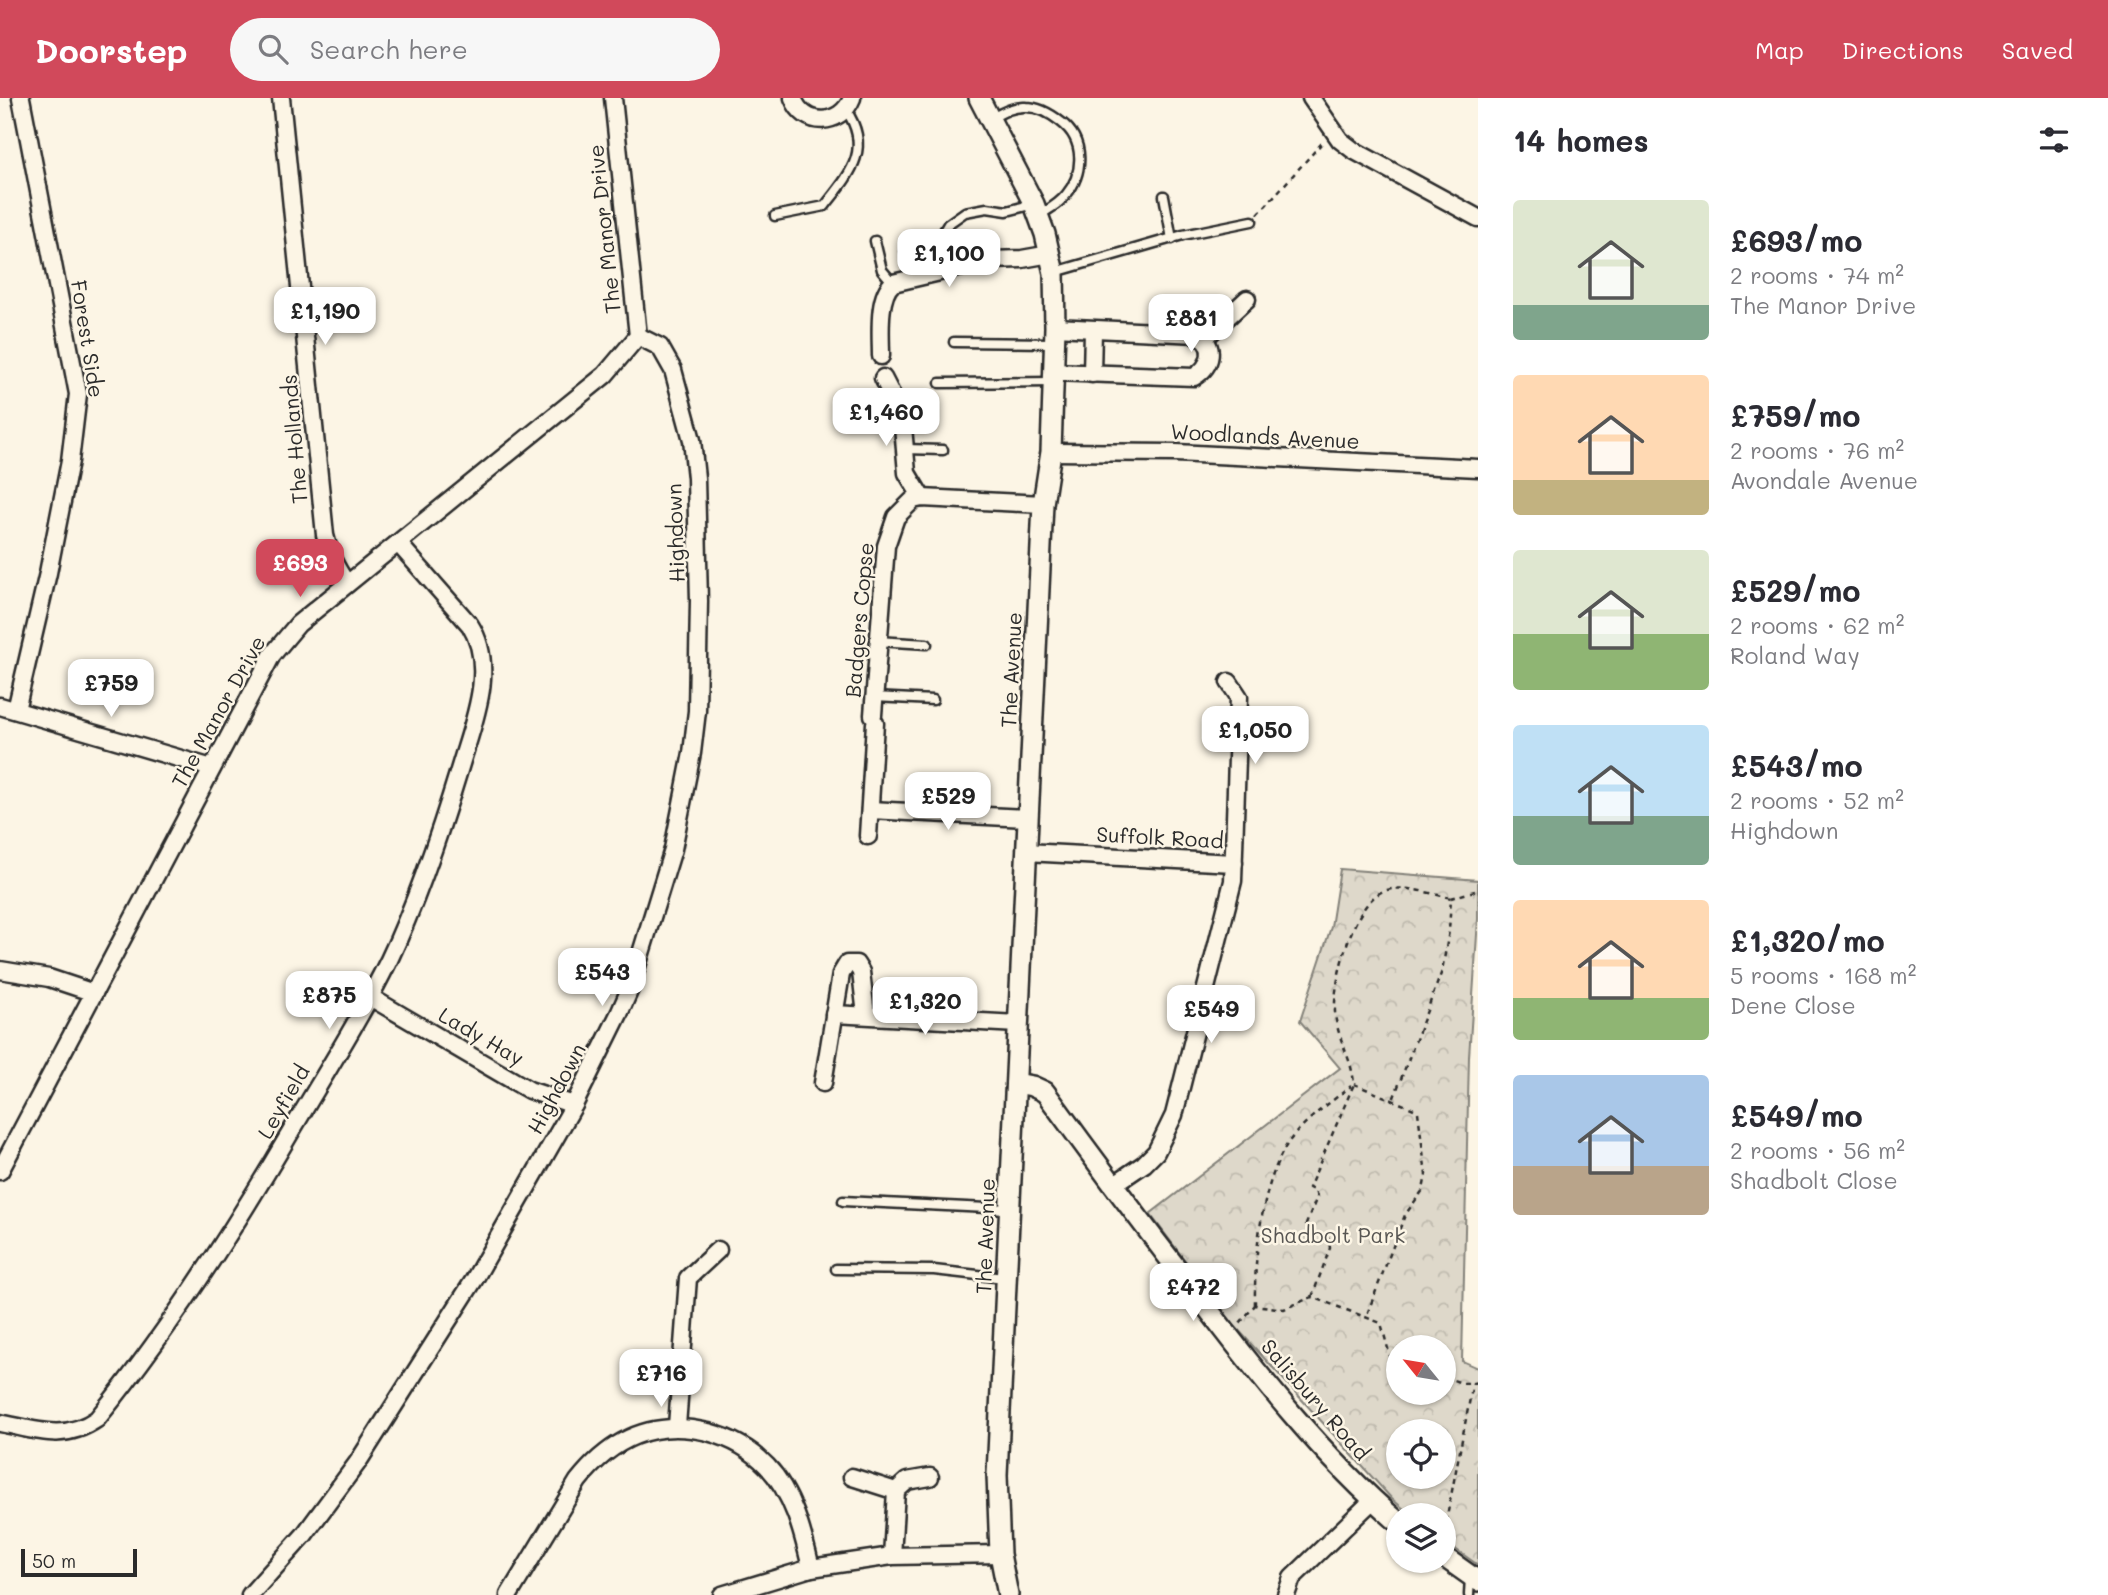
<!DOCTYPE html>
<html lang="en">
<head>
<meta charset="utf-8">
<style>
	:root { --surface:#fff; --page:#f7f7f7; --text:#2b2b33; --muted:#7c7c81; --accent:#d1495b }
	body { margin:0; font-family:Mali,sans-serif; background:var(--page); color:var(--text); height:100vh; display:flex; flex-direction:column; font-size:26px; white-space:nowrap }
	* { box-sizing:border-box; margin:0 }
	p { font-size:23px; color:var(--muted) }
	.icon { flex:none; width:38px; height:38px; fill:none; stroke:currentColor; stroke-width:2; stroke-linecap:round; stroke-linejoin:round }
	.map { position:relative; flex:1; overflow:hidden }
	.details { display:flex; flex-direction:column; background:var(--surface); width:630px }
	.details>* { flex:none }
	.needle { width:46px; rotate:300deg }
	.buttons { position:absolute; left:1386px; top:1237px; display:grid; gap:14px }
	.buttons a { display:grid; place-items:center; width:70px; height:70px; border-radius:50%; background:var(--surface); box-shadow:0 2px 5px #0004; font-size:35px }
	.scale { position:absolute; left:21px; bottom:18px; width:116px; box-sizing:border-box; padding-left:7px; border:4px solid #2b2b2b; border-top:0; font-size:19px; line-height:24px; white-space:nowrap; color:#2b2b2b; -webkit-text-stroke:5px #fcf5e5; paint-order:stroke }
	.price { position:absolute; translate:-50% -60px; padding:0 16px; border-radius:14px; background:#fff; color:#222; font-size:23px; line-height:46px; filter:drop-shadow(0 2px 4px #0008) }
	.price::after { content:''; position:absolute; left:50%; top:42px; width:21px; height:16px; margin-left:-10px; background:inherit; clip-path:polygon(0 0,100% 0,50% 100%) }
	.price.active { background:var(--accent); color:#fff }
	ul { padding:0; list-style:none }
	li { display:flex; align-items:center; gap:21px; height:175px; padding:0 35px }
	li span { display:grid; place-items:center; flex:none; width:196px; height:140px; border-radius:7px; color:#555 }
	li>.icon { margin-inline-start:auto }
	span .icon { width:84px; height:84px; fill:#fffc; stroke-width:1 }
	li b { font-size:30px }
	h2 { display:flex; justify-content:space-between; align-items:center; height:84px; padding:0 35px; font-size:30px }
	header { display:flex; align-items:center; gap:42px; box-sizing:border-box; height:98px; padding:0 35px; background:var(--accent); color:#fff }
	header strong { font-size:33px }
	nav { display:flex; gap:38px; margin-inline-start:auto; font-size:24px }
	.search { width:490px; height:63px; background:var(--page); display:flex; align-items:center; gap:18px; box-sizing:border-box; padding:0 24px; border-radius:38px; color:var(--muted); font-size:26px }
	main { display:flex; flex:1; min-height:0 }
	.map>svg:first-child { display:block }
	.park { fill:url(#park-crowns); stroke:#84827a; stroke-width:2; fill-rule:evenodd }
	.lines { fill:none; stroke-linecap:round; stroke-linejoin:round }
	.service-casing { stroke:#2b2b2b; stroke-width:13 }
	.minor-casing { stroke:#2b2b2b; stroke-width:21 }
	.tertiary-casing { stroke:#2b2b2b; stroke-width:24 }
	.path { stroke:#2b2b2b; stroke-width:2.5; stroke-dasharray:5 5; stroke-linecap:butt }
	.service { stroke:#fcf5e5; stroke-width:8 }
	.minor { stroke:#fcf5e5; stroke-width:16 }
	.tertiary { stroke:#fcf5e5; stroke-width:19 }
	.labels { text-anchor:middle; stroke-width:5; stroke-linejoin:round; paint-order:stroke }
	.street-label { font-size:21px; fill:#2b2b2b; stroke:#fcf5e5 }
	.park-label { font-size:21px; fill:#585653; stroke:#fcf5e5 }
</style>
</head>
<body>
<header>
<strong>Doorstep</strong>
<div class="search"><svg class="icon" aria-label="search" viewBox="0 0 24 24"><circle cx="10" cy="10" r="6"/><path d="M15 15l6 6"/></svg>Search here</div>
<nav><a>Map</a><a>Directions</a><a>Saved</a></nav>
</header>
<main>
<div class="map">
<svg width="1478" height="1497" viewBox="0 0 1478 1497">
	<defs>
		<pattern id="park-crowns" width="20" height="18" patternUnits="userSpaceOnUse" patternTransform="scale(1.75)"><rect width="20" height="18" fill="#ded8ca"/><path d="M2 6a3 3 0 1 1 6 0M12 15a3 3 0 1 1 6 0" fill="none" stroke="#bfbaae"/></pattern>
	</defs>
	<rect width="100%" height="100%" fill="#fcf5e5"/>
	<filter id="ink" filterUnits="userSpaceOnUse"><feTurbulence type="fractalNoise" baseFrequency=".0143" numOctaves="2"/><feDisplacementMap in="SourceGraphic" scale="14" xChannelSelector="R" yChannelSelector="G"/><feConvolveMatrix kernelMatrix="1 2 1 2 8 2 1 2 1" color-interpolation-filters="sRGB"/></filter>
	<g filter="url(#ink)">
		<!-- park -->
		<path class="park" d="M1340,771L1478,782V821L1469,959L1462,1263L1478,1270V1467L1444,1443V1418L1411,1417L1392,1401L1234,1227L1150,1116L1340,970L1300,923L1331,829ZM1398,1250H1444V1295H1398ZM1398,1334H1444V1379H1398Z"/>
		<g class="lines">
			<!-- service casing -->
			<g class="service-casing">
				<g id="service">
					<path d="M990,21C1001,15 1013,8 1026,9C1039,9 1051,16 1061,24C1085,42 1084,75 1066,97C1059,106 1049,111 1040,117"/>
					<polyline points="1164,98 1172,141"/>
					<path d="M775,118L825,108C849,77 873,52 846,12"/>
					<polyline points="875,143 882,172 893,185"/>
					<polyline points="905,152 934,150 948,126 965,114 987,110 1007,113 1034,106"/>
					<polyline points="1055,174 1183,137 1252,123"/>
					<polyline points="954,244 1053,245"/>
					<polyline points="940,285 1053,284"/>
					<polyline points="905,351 943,352"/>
					<polyline points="877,543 927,546"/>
					<polyline points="874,599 933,602"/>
					<polyline points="843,1103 1008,1111"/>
					<polyline points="836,1171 934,1172 1004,1180"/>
					<polyline points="1469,1497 1470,1479"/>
				</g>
			</g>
			<!-- minor casing -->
			<g class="minor-casing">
				<g id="minor">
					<path d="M281,0L325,437C329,457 336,470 347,486"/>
					<path d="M793,0C804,30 841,28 852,0"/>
					<polyline points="1311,0 1340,42 1353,52 1478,120"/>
					<polyline points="1205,240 1247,201"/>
					<path d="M881,258C881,238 877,198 893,185L991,162L1022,161L1050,156"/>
					<path d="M1053,274L1194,279C1212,268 1217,247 1197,236L1055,229"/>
					<polyline points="1092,276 1093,232"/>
					<polyline points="883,280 902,317 907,375 922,400"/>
					<polyline points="1051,354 1176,355 1478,370"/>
					<polyline points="0,608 212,670"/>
					<polyline points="16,612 48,475 70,363 78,296 21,0"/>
					<polyline points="873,617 886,448 896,419 913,402 922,400 1043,406"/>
					<polyline points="870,712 1028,720"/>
					<polyline points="868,738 875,625"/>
					<polyline points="1026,754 1234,765"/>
					<polyline points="0,872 49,880 94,895"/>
					<polyline points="370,899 529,992 574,1007"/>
					<polyline points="834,916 1018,926"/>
					<polyline points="823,985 841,876 847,866 856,866 861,874 866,917"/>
					<polyline points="0,1073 272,557 298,526 605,277 638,238 613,0"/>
					<polyline points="1113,1087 1144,1066 1156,1054 1174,1017 1233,783 1239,599 1229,584"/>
					<path d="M0,1325C36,1332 64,1344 97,1321C170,1231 233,1133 292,1032C325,976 360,921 389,862C418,801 440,735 460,669C473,625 497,570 470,527L398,445"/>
					<polyline points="677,1328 688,1180 718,1152"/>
					<polyline points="852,1379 896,1393 892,1458"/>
					<polyline points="896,1393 907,1383 930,1379"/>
					<polyline points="250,1497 304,1437 358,1364 474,1182 574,1007 619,916 630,891 673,751 692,655 697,613 699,503 696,380 692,342 673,272 660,249 638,238"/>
					<path d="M509,1497L578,1383C612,1340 654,1321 708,1334C730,1340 751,1351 767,1368C793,1395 803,1435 811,1470"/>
					<polyline points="722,1497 811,1470 892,1458 1000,1456"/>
					<polyline points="1286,1497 1292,1480 1373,1402"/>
				</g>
			</g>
			<!-- tertiary casing -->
			<g class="tertiary-casing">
				<g id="tertiary">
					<polyline points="979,0 1034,106 1045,136 1054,175 1055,229 1051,354 1043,406 997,1377 1000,1456 1008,1497"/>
					<path d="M1016,985L1032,988L1045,994C1095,1063 1146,1131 1198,1198C1258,1277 1322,1358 1398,1424"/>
					<polyline points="1444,1459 1478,1483"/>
				</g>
			</g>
			<!-- path -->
			<g class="path">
				<polyline points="1258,116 1322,45"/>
				<polyline points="1451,800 1478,792"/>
				<polyline points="1354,986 1414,1011 1418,1014 1426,1077 1423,1092 1405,1117 1366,1219"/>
				<path d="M1312,1199L1330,1150L1328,1140L1305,1129L1317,1099L1315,1093L1309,1090L1354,986C1352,959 1337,942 1335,914C1333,884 1353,800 1387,792C1406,787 1432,796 1451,800L1449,833L1442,873L1393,1002"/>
				<path d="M1255,1207C1254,1160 1261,1086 1288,1045C1304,1022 1330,1005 1351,988"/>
				<polyline points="1240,1225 1255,1207 1284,1211 1312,1199 1381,1225 1393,1269 1398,1275"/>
				<polyline points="1444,1279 1462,1285 1473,1285"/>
				<polyline points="1444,1434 1473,1285 1478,1284"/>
			</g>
			<!-- service -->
			<use href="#service" class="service"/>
			<!-- minor -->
			<use href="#minor" class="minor"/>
			<!-- tertiary -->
			<use href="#tertiary" class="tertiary"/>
		</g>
	</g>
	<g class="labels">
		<!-- street labels -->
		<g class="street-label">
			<text transform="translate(605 131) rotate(-96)" y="7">The Manor Drive</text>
			<text transform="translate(87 241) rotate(81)" y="7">Forest Side</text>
			<text transform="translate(1265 339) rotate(3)" y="7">Woodlands Avenue</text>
			<text transform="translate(295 341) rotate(-95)" y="7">The Hollands</text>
			<text transform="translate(676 435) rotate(-92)" y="7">Highdown</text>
			<text transform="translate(860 522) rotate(-85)" y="7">Badgers Copse</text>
			<text transform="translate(1012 572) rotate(-87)" y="7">The Avenue</text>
			<text transform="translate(219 614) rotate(-61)" y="7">The Manor Drive</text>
			<text transform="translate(1160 740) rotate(3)" y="7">Suffolk Road</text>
			<text transform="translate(481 939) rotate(30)" y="7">Lady Hay</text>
			<text transform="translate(557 991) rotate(-62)" y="7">Highdown</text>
			<text transform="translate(284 1004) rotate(-60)" y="7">Leyfield</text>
			<text transform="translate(986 1138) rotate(-88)" y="7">The Avenue</text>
			<text transform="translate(1315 1302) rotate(49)" y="7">Salisbury Road</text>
		</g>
		<!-- park labels -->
		<g class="park-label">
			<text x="1333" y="1145">Shadbolt Park</text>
		</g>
	</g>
</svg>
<div class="buttons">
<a><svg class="needle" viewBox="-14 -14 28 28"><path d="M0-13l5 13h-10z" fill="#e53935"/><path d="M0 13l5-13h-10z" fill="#7c7c81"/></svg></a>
<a><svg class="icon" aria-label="locate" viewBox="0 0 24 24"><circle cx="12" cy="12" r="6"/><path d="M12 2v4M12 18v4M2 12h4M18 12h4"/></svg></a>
<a><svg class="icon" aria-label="layers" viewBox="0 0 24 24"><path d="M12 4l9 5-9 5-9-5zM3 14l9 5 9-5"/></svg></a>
</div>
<div class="scale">50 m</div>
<b class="price" style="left:949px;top:191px">£1,100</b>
<b class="price" style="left:325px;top:249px">£1,190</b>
<b class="price" style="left:1191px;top:256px">£881</b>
<b class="price" style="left:886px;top:350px">£1,460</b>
<b class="price active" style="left:300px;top:501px">£693</b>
<b class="price" style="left:111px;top:621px">£759</b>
<b class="price" style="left:1255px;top:668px">£1,050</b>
<b class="price" style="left:948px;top:734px">£529</b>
<b class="price" style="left:602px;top:910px">£543</b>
<b class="price" style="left:329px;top:933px">£875</b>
<b class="price" style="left:925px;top:939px">£1,320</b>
<b class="price" style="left:1211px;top:947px">£549</b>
<b class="price" style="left:1193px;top:1225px">£472</b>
<b class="price" style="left:661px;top:1311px">£716</b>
</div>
<section class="details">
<h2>14 homes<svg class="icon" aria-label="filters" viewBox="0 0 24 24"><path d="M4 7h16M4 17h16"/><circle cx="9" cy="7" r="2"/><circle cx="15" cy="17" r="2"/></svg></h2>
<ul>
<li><span style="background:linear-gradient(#dfe7d0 75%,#7fa58c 0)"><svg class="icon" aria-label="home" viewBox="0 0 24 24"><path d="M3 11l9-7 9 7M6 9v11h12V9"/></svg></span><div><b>£693/mo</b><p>2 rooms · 74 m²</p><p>The Manor Drive</p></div></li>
<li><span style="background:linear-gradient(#ffd9b3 75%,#c2b280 0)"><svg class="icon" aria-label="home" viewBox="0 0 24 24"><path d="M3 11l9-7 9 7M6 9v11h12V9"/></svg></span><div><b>£759/mo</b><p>2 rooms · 76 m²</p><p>Avondale Avenue</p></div></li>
<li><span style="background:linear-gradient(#dfe7d0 60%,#8fb573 0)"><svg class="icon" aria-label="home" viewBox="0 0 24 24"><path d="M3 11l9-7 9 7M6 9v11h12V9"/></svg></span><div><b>£529/mo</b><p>2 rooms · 62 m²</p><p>Roland Way</p></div></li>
<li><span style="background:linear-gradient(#bfe0f5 65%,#7fa58c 0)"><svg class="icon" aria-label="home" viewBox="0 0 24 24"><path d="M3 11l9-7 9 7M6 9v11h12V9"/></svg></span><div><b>£543/mo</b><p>2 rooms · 52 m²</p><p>Highdown</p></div></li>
<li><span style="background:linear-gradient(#ffd9b3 70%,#8fb573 0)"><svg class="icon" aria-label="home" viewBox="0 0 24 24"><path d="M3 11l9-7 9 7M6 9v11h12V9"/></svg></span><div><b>£1,320/mo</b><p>5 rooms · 168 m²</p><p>Dene Close</p></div></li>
<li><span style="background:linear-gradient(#a9c7e8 65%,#b9a48a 0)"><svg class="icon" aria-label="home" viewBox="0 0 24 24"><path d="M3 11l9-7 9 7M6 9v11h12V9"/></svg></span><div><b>£549/mo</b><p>2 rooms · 56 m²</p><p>Shadbolt Close</p></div></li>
</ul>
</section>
</main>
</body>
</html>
